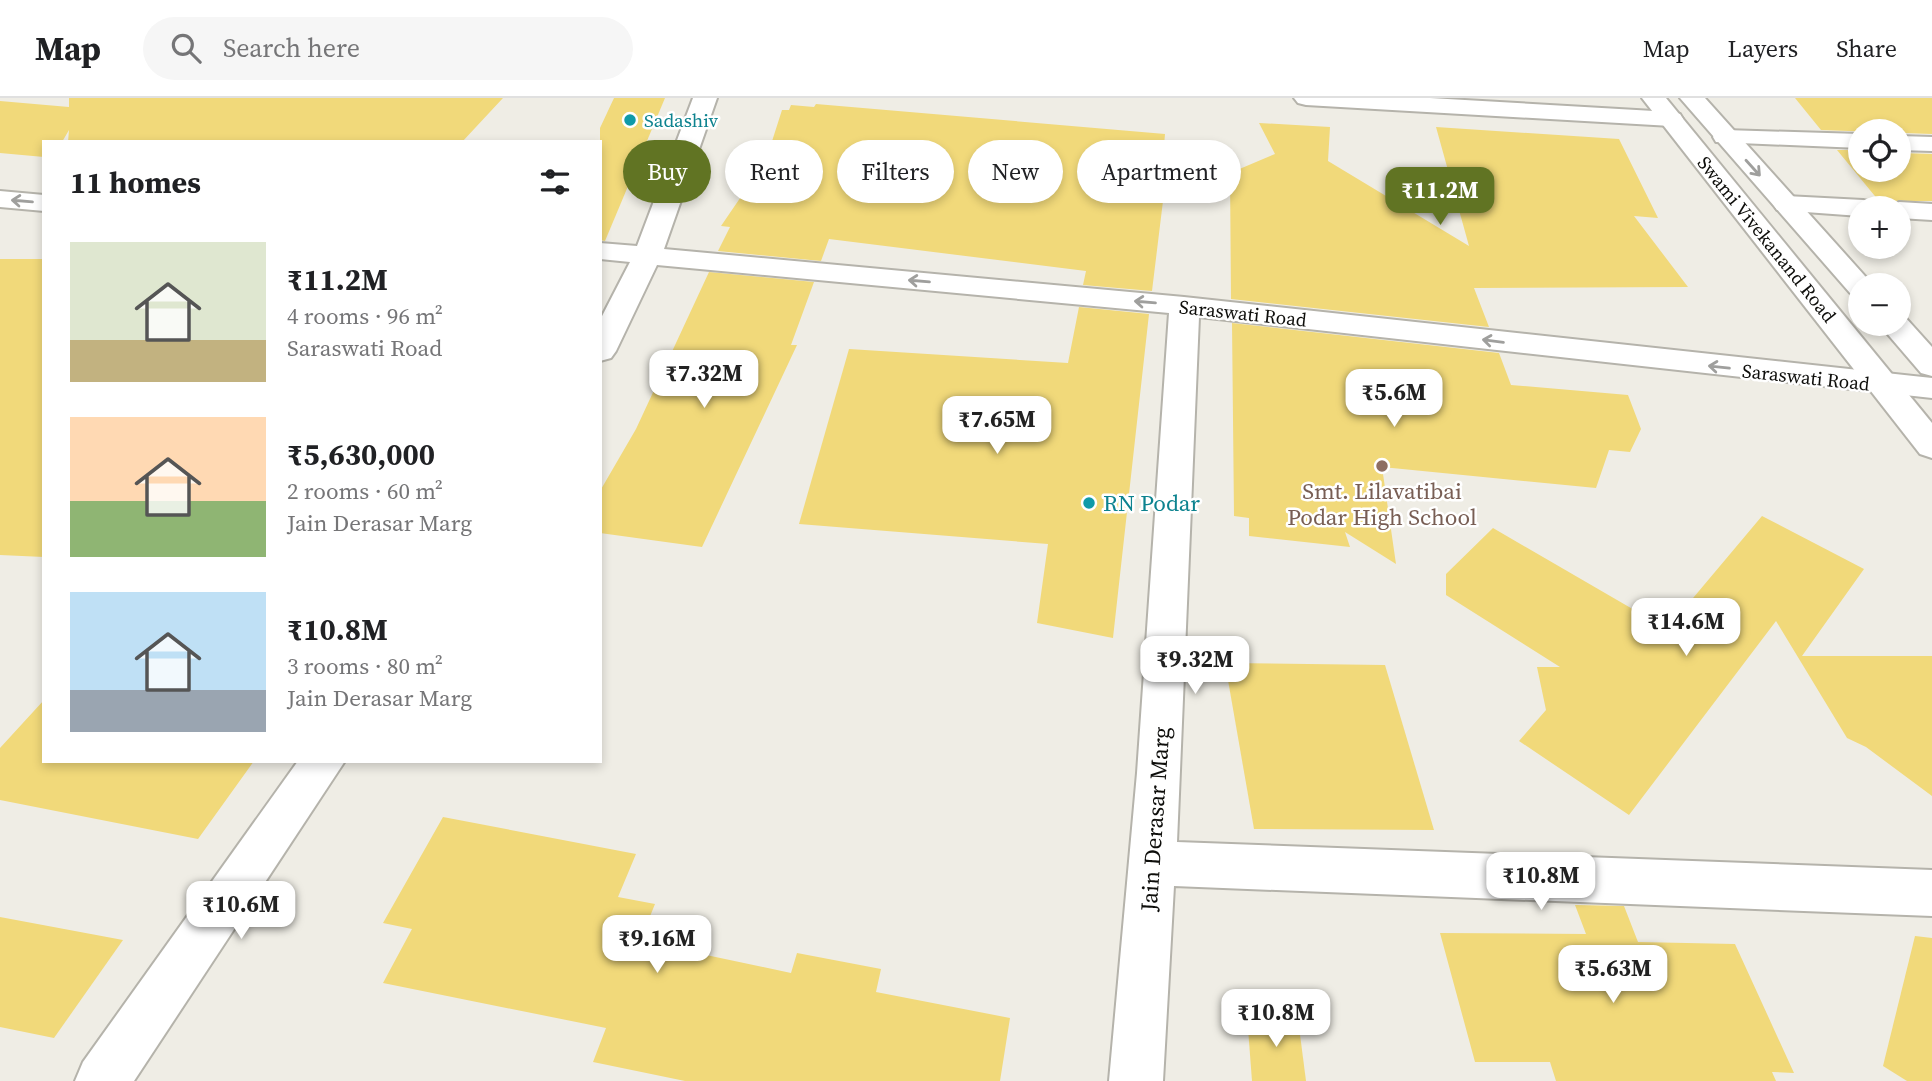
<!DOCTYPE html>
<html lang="en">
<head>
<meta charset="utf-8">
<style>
	:root { --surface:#fff; --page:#f6f6f6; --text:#202124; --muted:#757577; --line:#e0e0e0; --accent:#617423 }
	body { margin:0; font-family:"Source Serif 4",serif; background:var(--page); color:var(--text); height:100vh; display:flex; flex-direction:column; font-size:26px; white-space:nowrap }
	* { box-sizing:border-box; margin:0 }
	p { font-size:23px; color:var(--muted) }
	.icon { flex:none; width:38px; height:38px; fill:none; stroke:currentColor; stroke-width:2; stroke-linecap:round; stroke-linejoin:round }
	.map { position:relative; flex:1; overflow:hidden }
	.side { position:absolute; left:42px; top:42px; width:560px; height:623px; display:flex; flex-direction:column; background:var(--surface); border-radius:0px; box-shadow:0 4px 10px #0003 }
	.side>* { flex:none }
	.guide { position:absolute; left:623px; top:42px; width:665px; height:63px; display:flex; gap:14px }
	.buttons { position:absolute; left:1848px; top:21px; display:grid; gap:14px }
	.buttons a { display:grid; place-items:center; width:63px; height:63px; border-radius:50%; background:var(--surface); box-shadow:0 4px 10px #0003; font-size:35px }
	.price { position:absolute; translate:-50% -60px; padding:0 16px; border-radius:14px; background:#fff; color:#222; font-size:23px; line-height:46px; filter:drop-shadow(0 2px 4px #0008) }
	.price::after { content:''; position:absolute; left:50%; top:42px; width:21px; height:16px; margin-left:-10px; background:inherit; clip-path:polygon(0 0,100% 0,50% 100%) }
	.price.on { background:var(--accent); color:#fff }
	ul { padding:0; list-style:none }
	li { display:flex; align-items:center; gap:21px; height:175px; padding:0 28px }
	li span { display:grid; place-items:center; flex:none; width:196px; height:140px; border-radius:0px; color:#555 }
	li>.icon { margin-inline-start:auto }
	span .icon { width:84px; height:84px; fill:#fffc; stroke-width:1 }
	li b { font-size:30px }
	h2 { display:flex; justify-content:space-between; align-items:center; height:84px; padding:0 28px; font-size:30px }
	.pill { padding:0 24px; border-radius:32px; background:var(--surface); box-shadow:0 4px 10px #0003; font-size:24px; line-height:63px }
	.pill.on { background:var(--accent); color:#fff }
	header { display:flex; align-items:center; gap:42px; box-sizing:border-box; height:98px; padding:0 35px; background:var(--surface); border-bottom:2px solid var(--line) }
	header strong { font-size:33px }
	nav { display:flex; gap:38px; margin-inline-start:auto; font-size:24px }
	.search { width:490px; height:63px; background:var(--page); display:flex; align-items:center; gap:18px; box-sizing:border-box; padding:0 24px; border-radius:38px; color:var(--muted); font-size:26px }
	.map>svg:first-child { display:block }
	.building { fill:#f1d97a }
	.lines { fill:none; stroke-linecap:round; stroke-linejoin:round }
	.minor-casing { stroke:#b5b3ab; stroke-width:4 }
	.primary-casing { stroke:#b5b3ab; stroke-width:4 }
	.minor { fill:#fff; fill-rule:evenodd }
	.primary { fill:#fff; fill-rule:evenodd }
	.oneway { stroke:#9f9f9d }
	.culture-dot { fill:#0f9aa8; stroke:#fff; stroke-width:2.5 }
	.education-dot { fill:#8d6e63; stroke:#fff; stroke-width:2.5 }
	.labels { text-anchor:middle; stroke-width:5; stroke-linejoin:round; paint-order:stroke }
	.far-culture-label { font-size:19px; fill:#0d838f; stroke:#fff; text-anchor:start }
	.far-street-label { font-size:19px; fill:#0e0e0b; stroke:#fff }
	.education-label { font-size:23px; fill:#785e54; stroke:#fff }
	.culture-label { font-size:23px; fill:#0d838f; stroke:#fff; text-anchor:start }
	.street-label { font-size:23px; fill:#0e0e0b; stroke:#fff }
</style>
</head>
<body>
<header>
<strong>Map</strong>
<div class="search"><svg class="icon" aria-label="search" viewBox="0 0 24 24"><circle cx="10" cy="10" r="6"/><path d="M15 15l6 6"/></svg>Search here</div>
<nav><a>Map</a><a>Layers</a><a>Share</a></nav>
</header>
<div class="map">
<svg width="1932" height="983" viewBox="0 0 1932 983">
	<rect width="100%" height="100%" fill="#efede5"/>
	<!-- building -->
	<g class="building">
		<polygon points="69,0 503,0 462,44 68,44 69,32 62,44 44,44 44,59 0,55 0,3 69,9"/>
		<polygon points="614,0 665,0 605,143 600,142 600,30"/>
		<polygon points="1795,0 1932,0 1932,36 1821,32"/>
		<polygon points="816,6 1165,36 1159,104 1163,103 1152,193 1083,187 1086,173 829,141 821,163 718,153 730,129 721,128 766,62 782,12 789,12 791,7 814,9"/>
		<polygon points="1259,25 1330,29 1328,63 1469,148 1436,29 1619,41 1658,120 1634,118 1688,189 1474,190 1489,229 1231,201 1230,75 1275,56"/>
		<polygon points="1837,52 1860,52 1860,72 1899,72 1899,55 1932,56 1932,103 1879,103"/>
		<polygon points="0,161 44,161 44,459 0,457"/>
		<polygon points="709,174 814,184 791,247 797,247 702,449 600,435 600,393 636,331"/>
		<polygon points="1079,209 1149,216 1113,540 1037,525 1048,446 799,426 849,251 1068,265"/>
		<polygon points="1232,225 1499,255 1511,287 1628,297 1641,331 1630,354 1609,352 1596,390 1382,369 1396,466 1345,434 1350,449 1249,438 1249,420 1234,418"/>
		<polygon points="1762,418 1864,471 1802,558 1932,558 1932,698 1866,649 1847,640 1776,523 1629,717 1519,643 1546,612 1537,569 1560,569 1446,497 1446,476 1493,430 1667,531"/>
		<polygon points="1225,565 1385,567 1434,732 1254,731"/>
		<polygon points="44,602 44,663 254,663 198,741 0,702 0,650"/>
		<polygon points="443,719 636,756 618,799 655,806 640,843 791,875 797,855 881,871 876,894 1010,920 1000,983 685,983 593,964 606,930 383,885 412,831 383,825"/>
		<polygon points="1575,807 1624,808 1638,844 1735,846 1794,975 1772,974 1776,983 1556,983 1550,964 1475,964 1440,835 1586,836"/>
		<polygon points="0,819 123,842 54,940 0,929"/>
		<polygon points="1915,838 1932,840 1932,983 1907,983 1883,968"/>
		<polygon points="1247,917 1298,921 1306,983 1252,983"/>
	</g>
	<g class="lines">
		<!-- minor casing -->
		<g class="minor-casing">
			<g id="minor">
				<polygon points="693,0 717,0 664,151 1184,199 1932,280 1932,300 1199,219 1177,744 1932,772 1932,818 1174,788 1163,983 1109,983 1137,675 1169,215 657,167 616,253 611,260 600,263 600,222 630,164 600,161 600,145 637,148"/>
				<polygon points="1294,0 1430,0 1671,14 1680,16 1683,21 1680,26 1671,28 1306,7 1298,5"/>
				<polygon points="1725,32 1860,36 1860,50 1716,44 1713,39 1716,34"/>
				<polygon points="1899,38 1932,39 1932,53 1899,52"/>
				<polygon points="0,93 44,97 44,113 0,109"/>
				<polygon points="1786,98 1863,102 1873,104 1876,110 1860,110 1860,118 1777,112 1773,106 1777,100"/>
				<polygon points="1899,104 1932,106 1932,122 1899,120 1899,110 1887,110"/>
				<polygon points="298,663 345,663 134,983 75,983 83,964"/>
			</g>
		</g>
		<!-- primary casing -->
		<g class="primary-casing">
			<g id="primary">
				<polygon points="1642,0 1666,0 1932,325 1932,360 1920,356"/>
				<polygon points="1680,0 1705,0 1873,187 1860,187 1860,198 1850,195"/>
				<polygon points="1899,218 1905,219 1932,249 1932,278 1921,275 1879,226 1899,226"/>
			</g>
		</g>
		<!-- minor -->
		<use href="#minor" class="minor"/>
		<!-- primary -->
		<use href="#primary" class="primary"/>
	</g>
	<!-- one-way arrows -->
	<defs><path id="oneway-shaft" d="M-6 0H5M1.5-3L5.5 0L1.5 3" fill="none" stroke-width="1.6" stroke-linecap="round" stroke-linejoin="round" transform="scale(1.75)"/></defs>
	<g class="oneway">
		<use href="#oneway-shaft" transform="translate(1753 70) rotate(48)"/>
		<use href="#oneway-shaft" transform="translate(22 103) rotate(-175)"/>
		<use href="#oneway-shaft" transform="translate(919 183) rotate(-175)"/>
		<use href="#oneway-shaft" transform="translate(1145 204) rotate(-175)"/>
		<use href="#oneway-shaft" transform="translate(1493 243) rotate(-173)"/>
		<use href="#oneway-shaft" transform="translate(1719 269) rotate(-174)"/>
	</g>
	<!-- markers -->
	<g class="culture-dot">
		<circle cx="630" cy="22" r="7"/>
		<circle cx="1089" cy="405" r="7"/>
	</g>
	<circle class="education-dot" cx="1382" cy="368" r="7"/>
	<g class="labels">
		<!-- far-culture labels -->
		<g class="far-culture-label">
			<text x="644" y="29">Sadashiv</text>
		</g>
		<!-- far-street labels -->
		<g class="far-street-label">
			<text transform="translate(1767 141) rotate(51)" y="7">Swami Vivekanand Road</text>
			<text transform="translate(1243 215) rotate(6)" y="7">Saraswati Road</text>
			<text transform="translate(1806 279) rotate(6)" y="7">Saraswati Road</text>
		</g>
		<!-- education labels -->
		<g class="education-label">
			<text x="1382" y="401">Smt. Lilavatibai<tspan x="1382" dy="26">Podar High School</tspan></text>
		</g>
		<!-- culture labels -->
		<g class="culture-label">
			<text x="1103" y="413">RN Podar</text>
		</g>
		<!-- street labels -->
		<g class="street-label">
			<text transform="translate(1155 721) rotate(-86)" y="8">Jain Derasar Marg</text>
		</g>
	</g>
</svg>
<div class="buttons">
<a><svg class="icon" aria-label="locate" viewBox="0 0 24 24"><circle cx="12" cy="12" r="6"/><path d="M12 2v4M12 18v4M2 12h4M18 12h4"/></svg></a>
<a>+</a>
<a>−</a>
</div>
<b class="price on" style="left:1440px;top:129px">₹11.2M</b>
<b class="price" style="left:704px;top:312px">₹7.32M</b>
<b class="price" style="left:1394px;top:331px">₹5.6M</b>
<b class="price" style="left:997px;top:358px">₹7.65M</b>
<b class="price" style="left:1686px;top:560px">₹14.6M</b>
<b class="price" style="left:1195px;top:598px">₹9.32M</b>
<b class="price" style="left:1541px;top:814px">₹10.8M</b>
<b class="price" style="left:241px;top:843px">₹10.6M</b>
<b class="price" style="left:657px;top:877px">₹9.16M</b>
<b class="price" style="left:1613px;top:907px">₹5.63M</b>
<b class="price" style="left:1276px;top:951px">₹10.8M</b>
<div class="guide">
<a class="pill on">Buy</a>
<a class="pill">Rent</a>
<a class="pill">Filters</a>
<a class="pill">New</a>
<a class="pill">Apartment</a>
</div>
<section class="side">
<h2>11 homes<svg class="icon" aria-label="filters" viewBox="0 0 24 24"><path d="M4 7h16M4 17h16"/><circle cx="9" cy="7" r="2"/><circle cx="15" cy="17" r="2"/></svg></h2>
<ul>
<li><span style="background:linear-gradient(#dfe7d0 70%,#c2b280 0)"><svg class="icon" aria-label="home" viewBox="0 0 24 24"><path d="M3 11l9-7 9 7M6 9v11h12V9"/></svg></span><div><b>₹11.2M</b><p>4 rooms · 96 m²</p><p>Saraswati Road</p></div></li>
<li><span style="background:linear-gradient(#ffd9b3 60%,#8fb573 0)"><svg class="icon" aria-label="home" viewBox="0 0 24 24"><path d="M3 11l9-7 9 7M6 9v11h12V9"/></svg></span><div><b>₹5,630,000</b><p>2 rooms · 60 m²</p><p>Jain Derasar Marg</p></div></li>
<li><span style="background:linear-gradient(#bfe0f5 70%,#9aa5b1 0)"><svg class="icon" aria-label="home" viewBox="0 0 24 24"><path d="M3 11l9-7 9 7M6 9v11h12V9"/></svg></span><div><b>₹10.8M</b><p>3 rooms · 80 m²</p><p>Jain Derasar Marg</p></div></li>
</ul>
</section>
</div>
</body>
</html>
